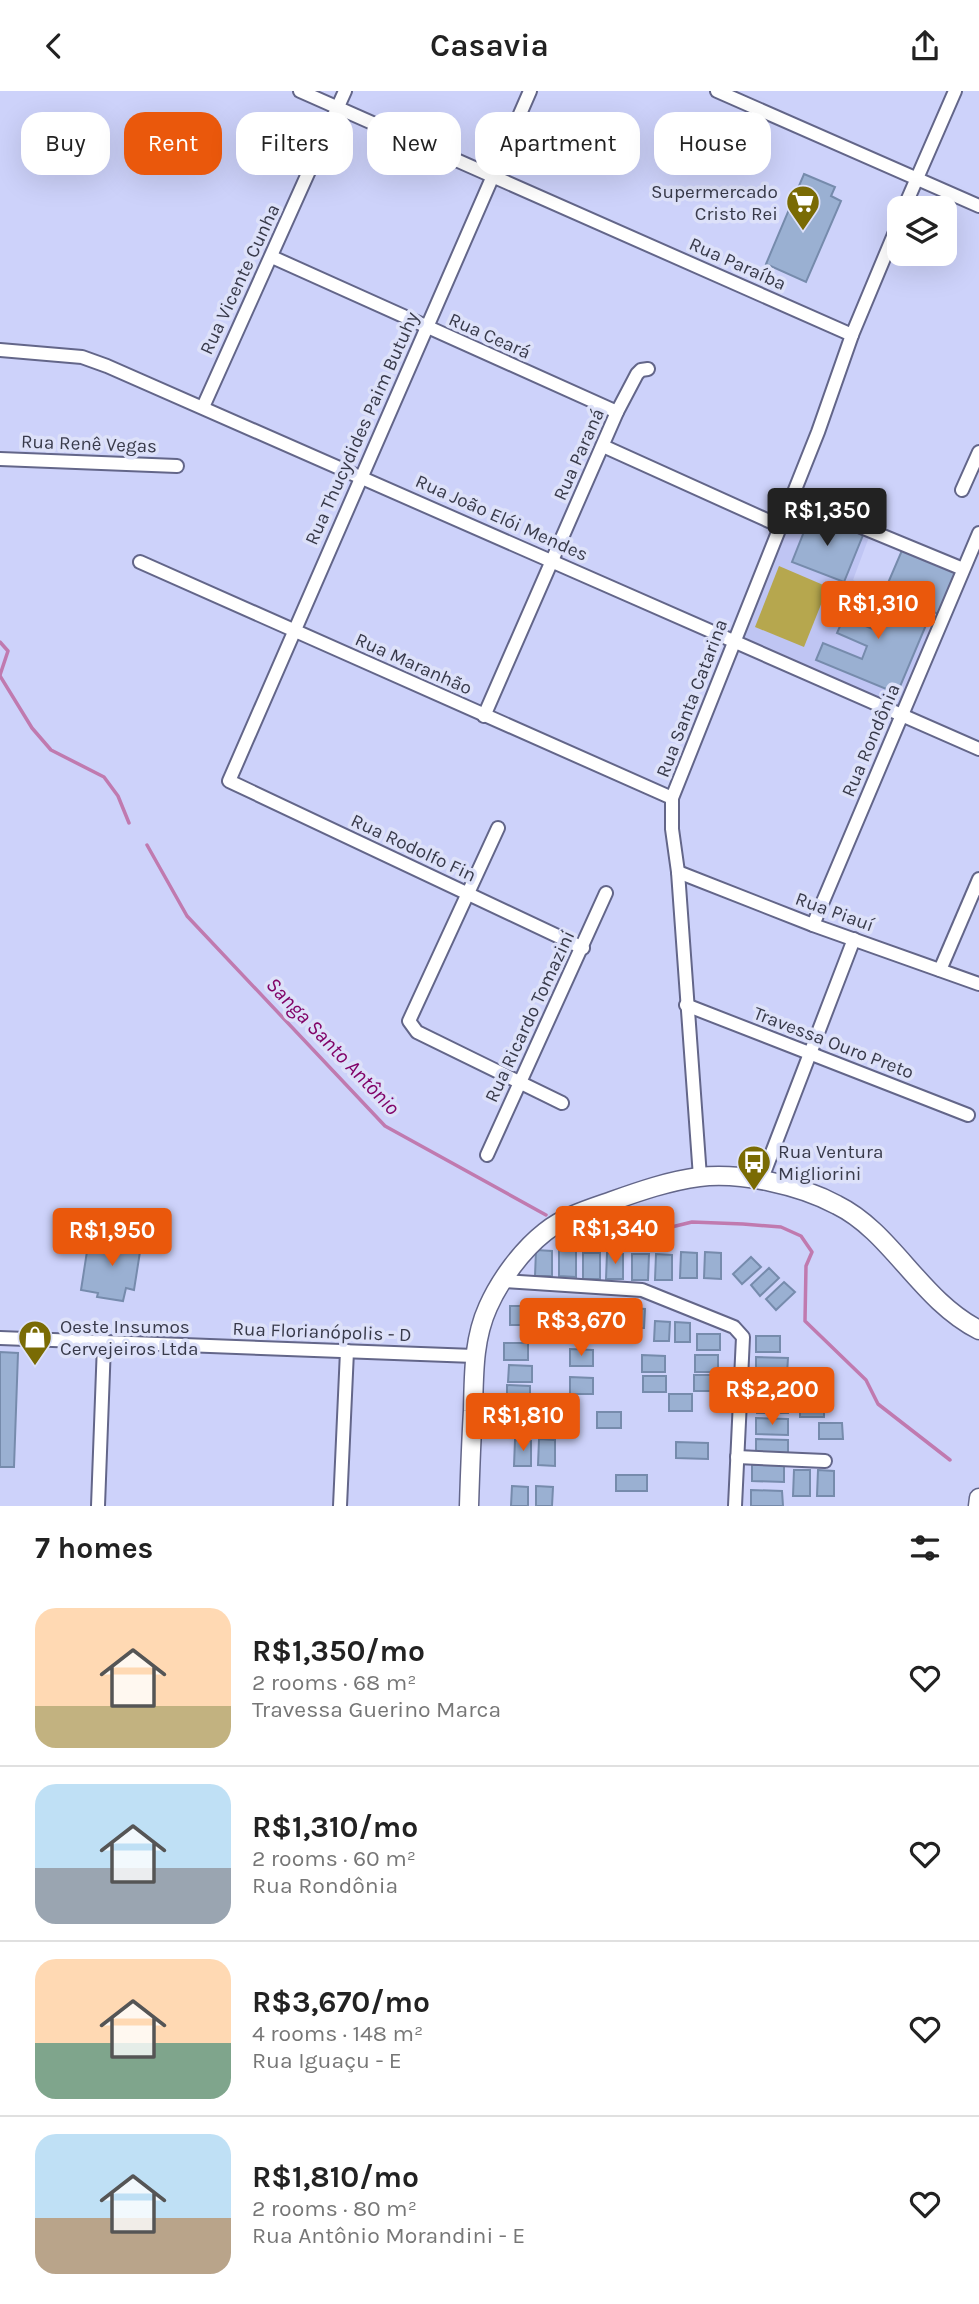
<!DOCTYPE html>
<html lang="en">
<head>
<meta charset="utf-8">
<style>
	:root { --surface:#fff; --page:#f6f6f6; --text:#222; --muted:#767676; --line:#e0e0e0; --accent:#ea580c }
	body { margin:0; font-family:Karla,sans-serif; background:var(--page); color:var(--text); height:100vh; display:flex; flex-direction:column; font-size:26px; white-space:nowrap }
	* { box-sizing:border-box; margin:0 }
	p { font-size:23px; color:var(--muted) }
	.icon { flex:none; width:38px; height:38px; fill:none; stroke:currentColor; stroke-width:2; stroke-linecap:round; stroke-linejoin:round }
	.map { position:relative; height:1415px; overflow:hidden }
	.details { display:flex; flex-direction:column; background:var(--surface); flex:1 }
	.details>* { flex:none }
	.top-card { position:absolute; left:21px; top:21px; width:938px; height:63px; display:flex; gap:14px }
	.controls { position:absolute; left:887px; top:105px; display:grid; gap:14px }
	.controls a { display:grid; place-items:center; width:70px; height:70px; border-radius:14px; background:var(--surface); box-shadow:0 7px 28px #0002; font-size:35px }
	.price { position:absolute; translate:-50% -60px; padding:0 16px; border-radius:7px; background:var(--accent); color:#fff; font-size:23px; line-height:46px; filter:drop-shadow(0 2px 4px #0008) }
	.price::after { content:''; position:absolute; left:50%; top:42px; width:21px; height:16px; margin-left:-10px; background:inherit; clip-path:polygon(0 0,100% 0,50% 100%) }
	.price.current { background:#222; color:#fff }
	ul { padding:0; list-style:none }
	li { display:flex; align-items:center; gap:21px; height:175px; padding:0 35px }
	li+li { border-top:2px solid var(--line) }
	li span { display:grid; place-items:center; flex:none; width:196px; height:140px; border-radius:21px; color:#555 }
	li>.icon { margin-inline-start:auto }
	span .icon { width:84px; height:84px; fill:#fffc; stroke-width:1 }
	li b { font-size:30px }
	h2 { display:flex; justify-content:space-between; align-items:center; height:84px; padding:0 35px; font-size:30px }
	.pill { padding:0 24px; border-radius:21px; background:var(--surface); box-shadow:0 7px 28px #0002; font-size:24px; line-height:63px }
	.pill.current { background:var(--accent); color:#fff }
	header { display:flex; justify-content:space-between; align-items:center; height:91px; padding:0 35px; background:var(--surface); font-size:32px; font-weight:600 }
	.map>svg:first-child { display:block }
	.built { fill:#bfc5f3 }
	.green { fill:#b6a74e }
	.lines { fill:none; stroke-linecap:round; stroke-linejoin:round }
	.stream { stroke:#c07aaf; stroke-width:3.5 }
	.building { fill:#9ab0d2; stroke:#768bac; stroke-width:2 }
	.street-casing { stroke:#636689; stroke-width:16 }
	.secondary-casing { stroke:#636689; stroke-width:21 }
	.street { stroke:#fff; stroke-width:12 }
	.secondary { stroke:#fff; stroke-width:18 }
	.labels { text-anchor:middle; stroke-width:7; stroke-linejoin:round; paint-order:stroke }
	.poi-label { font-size:19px; fill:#383a4a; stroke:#dde1f9; text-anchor:start }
	.street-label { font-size:19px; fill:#383a4a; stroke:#dde1f9 }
	.water-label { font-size:21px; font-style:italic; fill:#820468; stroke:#dde1f9 }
</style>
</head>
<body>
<header><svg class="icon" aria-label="back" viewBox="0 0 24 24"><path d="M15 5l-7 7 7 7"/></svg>Casavia<svg class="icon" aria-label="share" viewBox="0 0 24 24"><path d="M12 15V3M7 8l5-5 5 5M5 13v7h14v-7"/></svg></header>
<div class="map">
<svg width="979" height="1415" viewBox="0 0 979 1415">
	<rect width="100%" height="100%" fill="#cdd2fa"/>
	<!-- built -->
	<polygon class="built" points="796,415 869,446 853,489 941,527 900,618 740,550"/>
	<!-- green -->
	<polygon class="green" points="779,475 828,496 804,556 755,536"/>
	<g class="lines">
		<!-- stream -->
		<g class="stream">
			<polyline points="0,551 8,560 0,584"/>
			<polyline points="0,585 32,637 51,659 104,686 118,705 129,732"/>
			<polyline points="147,754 187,825 385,1035 546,1124"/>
			<polyline points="563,1142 615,1155 651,1141 692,1131 743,1133 781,1136 801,1145 812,1161 806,1175 805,1230 866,1289 878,1313 950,1369"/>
		</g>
	</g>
	<!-- building -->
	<g class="building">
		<polygon points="804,83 835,96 831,105 841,110 806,191 766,173"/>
		<polygon points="811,423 863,444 844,491 792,471"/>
		<polygon points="903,457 957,481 938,523 885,499"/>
		<polygon points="849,494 929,527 899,598 891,600 816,569 823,552 862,568 867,555 837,542 844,526 875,539 881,526 842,510"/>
		<polygon points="117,1144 142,1148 134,1199 126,1197 123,1210 97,1206 98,1202 81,1199 88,1154 115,1158"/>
		<polygon points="536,1159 552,1160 552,1185 535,1185"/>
		<polygon points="559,1159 576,1160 576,1186 559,1185"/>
		<polygon points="681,1161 697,1162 697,1187 680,1187"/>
		<polygon points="705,1161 721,1162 721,1188 704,1187"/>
		<rect x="583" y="1162" width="17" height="26"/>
		<polygon points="607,1162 623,1163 623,1188 606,1188"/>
		<polygon points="632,1163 649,1163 648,1189 632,1189"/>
		<polygon points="656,1163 672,1164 672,1189 655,1189"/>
		<polygon points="751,1166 761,1176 742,1193 733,1183"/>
		<polygon points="769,1177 779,1187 760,1205 751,1194"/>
		<polygon points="784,1191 795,1201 776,1219 766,1208"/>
		<polygon points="553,1214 568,1215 568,1234 553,1234"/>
		<polygon points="510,1215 526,1215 525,1234 510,1234"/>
		<polygon points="532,1215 548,1216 547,1235 532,1235"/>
		<polygon points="576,1216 591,1217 591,1236 576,1235"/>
		<polygon points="630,1217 645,1218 644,1237 629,1237"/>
		<polygon points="655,1230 670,1231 669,1250 654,1250"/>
		<polygon points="675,1231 690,1232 690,1251 675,1251"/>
		<rect x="697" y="1243" width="23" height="16"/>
		<rect x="756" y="1245" width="24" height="16"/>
		<rect x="504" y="1252" width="24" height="17"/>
		<polygon points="570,1258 593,1259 593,1275 570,1275"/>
		<polygon points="0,1261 18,1262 14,1376 0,1376"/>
		<polygon points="642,1264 665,1265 665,1281 642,1281"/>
		<rect x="695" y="1264" width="23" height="17"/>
		<polygon points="756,1266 788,1267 787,1283 756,1283"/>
		<polygon points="509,1274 532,1275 532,1291 508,1291"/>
		<rect x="694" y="1284" width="23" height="16"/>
		<rect x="643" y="1285" width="23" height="16"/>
		<polygon points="757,1285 788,1285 788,1301 756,1301"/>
		<polygon points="570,1286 593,1287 593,1303 570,1303"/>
		<polygon points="798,1287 821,1287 821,1304 798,1303"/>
		<polygon points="507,1294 530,1295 530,1311 507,1311"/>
		<rect x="669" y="1303" width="23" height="17"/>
		<polygon points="757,1306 789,1306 788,1322 757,1322"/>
		<rect x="800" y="1310" width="24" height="16"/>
		<polygon points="507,1317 530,1318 530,1334 507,1334"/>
		<rect x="597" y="1321" width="24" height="16"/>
		<polygon points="756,1327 788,1328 788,1344 756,1343"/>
		<polygon points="819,1332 842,1332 843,1348 819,1348"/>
		<polygon points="539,1348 555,1349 555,1375 538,1374"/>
		<polygon points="756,1348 788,1349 788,1365 756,1364"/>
		<polygon points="515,1349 531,1350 531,1375 514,1375"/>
		<polygon points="676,1351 708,1352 708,1368 676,1367"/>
		<polygon points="752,1374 784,1374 784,1391 752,1390"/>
		<polygon points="794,1379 810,1379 810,1405 793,1405"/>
		<polygon points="818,1379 834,1380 834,1405 817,1405"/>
		<rect x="616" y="1384" width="31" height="16"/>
		<polygon points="512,1395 528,1396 528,1415 511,1415"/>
		<polygon points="536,1395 553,1396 552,1415 536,1415"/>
		<polygon points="751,1399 782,1400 783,1415 751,1415"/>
	</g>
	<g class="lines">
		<!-- street casing -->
		<g class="street-casing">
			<g id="street">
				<polyline points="300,0 852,244"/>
				<polyline points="530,0 229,690 583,857"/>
				<polyline points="717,0 979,115"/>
				<polyline points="904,117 955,0"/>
				<polyline points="272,166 617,321"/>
				<polyline points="0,259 82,266 107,275 979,658"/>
				<polyline points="203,316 345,0"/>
				<polyline points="603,355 780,435"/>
				<polyline points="0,368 177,375"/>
				<polyline points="962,399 979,361"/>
				<polyline points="791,407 963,478"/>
				<polyline points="140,471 672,707"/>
				<polyline points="484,625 617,321 637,283 641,279 648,278"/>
				<polyline points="498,737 409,930 417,941 562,1012"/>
				<polyline points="678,781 813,834 979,893"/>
				<polyline points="813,834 979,442"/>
				<polyline points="940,879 979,788"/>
				<polyline points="686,914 968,1024"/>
				<polyline points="487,1064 606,802"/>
				<polyline points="700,1086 678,781 672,738 672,707 818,341 852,244 900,129"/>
				<polyline points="761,1090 854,848"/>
				<polyline points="503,1190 642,1199 734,1236 743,1246 735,1415"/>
				<polyline points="0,1247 474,1265"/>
				<polyline points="737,1366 825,1370"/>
				<polyline points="98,1415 104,1253"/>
				<polyline points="340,1415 347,1260"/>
			</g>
		</g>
		<!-- secondary casing -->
		<g class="secondary-casing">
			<g id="secondary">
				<path d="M469,1415C470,1383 471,1352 473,1320C474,1285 473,1249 488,1216C500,1189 522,1159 545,1141C565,1125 589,1118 612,1110C640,1100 669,1090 699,1086C741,1081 800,1094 837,1114C892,1141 920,1209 979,1239"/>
				<polyline points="978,1415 979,1407"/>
			</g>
		</g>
		<!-- street -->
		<use href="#street" class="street"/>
		<!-- secondary -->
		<use href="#secondary" class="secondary"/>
	</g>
	<!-- icons -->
	<defs>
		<g id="supermarket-pin" transform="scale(1.75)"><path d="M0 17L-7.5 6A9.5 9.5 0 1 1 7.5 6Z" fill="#7a6b04" stroke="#dde1f9"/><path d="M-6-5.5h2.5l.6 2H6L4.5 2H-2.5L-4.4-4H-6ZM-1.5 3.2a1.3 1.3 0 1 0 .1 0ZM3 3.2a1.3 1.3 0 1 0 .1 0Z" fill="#fff"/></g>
		<g id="bus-pin" transform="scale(1.75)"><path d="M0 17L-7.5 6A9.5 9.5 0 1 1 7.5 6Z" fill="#7a6b04" stroke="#dde1f9"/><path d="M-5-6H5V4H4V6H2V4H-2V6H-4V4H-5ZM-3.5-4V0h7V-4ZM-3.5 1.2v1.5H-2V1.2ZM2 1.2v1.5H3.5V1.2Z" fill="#fff"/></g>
		<g id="shop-pin" transform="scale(1.75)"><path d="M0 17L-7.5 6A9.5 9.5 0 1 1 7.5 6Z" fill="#7a6b04" stroke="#dde1f9"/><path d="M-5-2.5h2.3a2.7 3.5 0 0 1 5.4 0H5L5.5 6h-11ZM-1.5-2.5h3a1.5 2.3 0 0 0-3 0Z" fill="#fff"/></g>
	</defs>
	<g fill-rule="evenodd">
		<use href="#supermarket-pin" x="803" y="111"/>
		<use href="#bus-pin" x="754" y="1071"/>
		<use href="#shop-pin" x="35" y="1246"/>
	</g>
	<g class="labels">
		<!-- poi labels -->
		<g class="poi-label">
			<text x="778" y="107" text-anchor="end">Supermercado<tspan x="778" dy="22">Cristo Rei</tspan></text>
			<text x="778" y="1067">Rua Ventura<tspan x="778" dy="22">Migliorini</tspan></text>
			<text x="60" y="1242">Oeste Insumos<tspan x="60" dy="22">Cervejeiros Ltda</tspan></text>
		</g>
		<!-- street labels -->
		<g class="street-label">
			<text transform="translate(738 172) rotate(24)" y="7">Rua Paraíba</text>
			<text transform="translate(239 188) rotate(-65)" y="7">Rua Vicente Cunha</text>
			<text transform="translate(490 244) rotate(24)" y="7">Rua Ceará</text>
			<text transform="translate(361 337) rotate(-66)" y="7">Rua Thucydides Paim Butuhy</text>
			<text transform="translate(89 352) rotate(2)" y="7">Rua Renê Vegas</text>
			<text transform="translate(578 363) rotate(-66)" y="7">Rua Paraná</text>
			<text transform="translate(502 426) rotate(24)" y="7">Rua João Elói Mendes</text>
			<text transform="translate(414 572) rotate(24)" y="7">Rua Maranhão</text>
			<text transform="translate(691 607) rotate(-69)" y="7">Rua Santa Catarina</text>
			<text transform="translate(870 649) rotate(-67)" y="7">Rua Rondônia</text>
			<text transform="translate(414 756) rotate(25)" y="7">Rua Rodolfo Fin</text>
			<text transform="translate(835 820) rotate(20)" y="7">Rua Piauí</text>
			<text transform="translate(529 925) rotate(-65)" y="7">Rua Ricardo Tomazini</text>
			<text transform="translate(834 951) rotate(21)" y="7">Travessa Ouro Preto</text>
			<text transform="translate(322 1240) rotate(2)" y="7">Rua Florianópolis - D</text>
		</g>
		<!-- water labels -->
		<g class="water-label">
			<text transform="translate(333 955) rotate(46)" y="7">Sanga Santo Antônio</text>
		</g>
	</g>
</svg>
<div class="controls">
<a><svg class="icon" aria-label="layers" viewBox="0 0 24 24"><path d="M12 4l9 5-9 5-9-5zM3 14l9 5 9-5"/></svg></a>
</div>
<b class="price current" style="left:827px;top:457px">R$1,350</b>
<b class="price" style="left:878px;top:550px">R$1,310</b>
<b class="price" style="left:615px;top:1175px">R$1,340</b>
<b class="price" style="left:112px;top:1177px">R$1,950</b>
<b class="price" style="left:581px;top:1267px">R$3,670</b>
<b class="price" style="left:772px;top:1336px">R$2,200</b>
<b class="price" style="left:523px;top:1362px">R$1,810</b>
<div class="top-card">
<a class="pill">Buy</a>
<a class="pill current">Rent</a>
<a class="pill">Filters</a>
<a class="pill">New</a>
<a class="pill">Apartment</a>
<a class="pill">House</a>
</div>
</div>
<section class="details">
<h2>7 homes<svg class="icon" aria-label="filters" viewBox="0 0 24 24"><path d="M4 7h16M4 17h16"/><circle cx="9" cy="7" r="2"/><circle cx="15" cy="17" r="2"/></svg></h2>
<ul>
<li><span style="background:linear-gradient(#ffd9b3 70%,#c2b280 0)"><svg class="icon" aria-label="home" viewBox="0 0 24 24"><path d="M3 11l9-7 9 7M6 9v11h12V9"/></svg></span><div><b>R$1,350/mo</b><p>2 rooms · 68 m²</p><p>Travessa Guerino Marca</p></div><svg class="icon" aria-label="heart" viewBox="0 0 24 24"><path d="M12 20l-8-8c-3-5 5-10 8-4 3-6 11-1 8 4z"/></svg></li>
<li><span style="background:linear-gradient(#bfe0f5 60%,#9aa5b1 0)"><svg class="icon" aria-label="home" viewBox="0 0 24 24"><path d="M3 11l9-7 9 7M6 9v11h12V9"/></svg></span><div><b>R$1,310/mo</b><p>2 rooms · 60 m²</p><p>Rua Rondônia</p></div><svg class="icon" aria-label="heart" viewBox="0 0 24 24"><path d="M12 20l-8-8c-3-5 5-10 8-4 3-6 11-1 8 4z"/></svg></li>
<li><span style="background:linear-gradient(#ffd9b3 60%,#7fa58c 0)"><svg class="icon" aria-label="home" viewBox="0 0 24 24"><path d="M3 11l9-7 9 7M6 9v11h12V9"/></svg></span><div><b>R$3,670/mo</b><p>4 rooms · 148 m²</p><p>Rua Iguaçu - E</p></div><svg class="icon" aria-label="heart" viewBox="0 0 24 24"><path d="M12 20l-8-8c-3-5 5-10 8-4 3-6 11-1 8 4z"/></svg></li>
<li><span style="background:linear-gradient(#bfe0f5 60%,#b9a48a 0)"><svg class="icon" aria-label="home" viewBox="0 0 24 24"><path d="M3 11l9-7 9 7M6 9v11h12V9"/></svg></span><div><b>R$1,810/mo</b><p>2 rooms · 80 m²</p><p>Rua Antônio Morandini - E</p></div><svg class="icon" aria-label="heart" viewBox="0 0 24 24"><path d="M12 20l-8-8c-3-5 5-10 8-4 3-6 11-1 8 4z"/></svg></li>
</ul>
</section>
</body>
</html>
